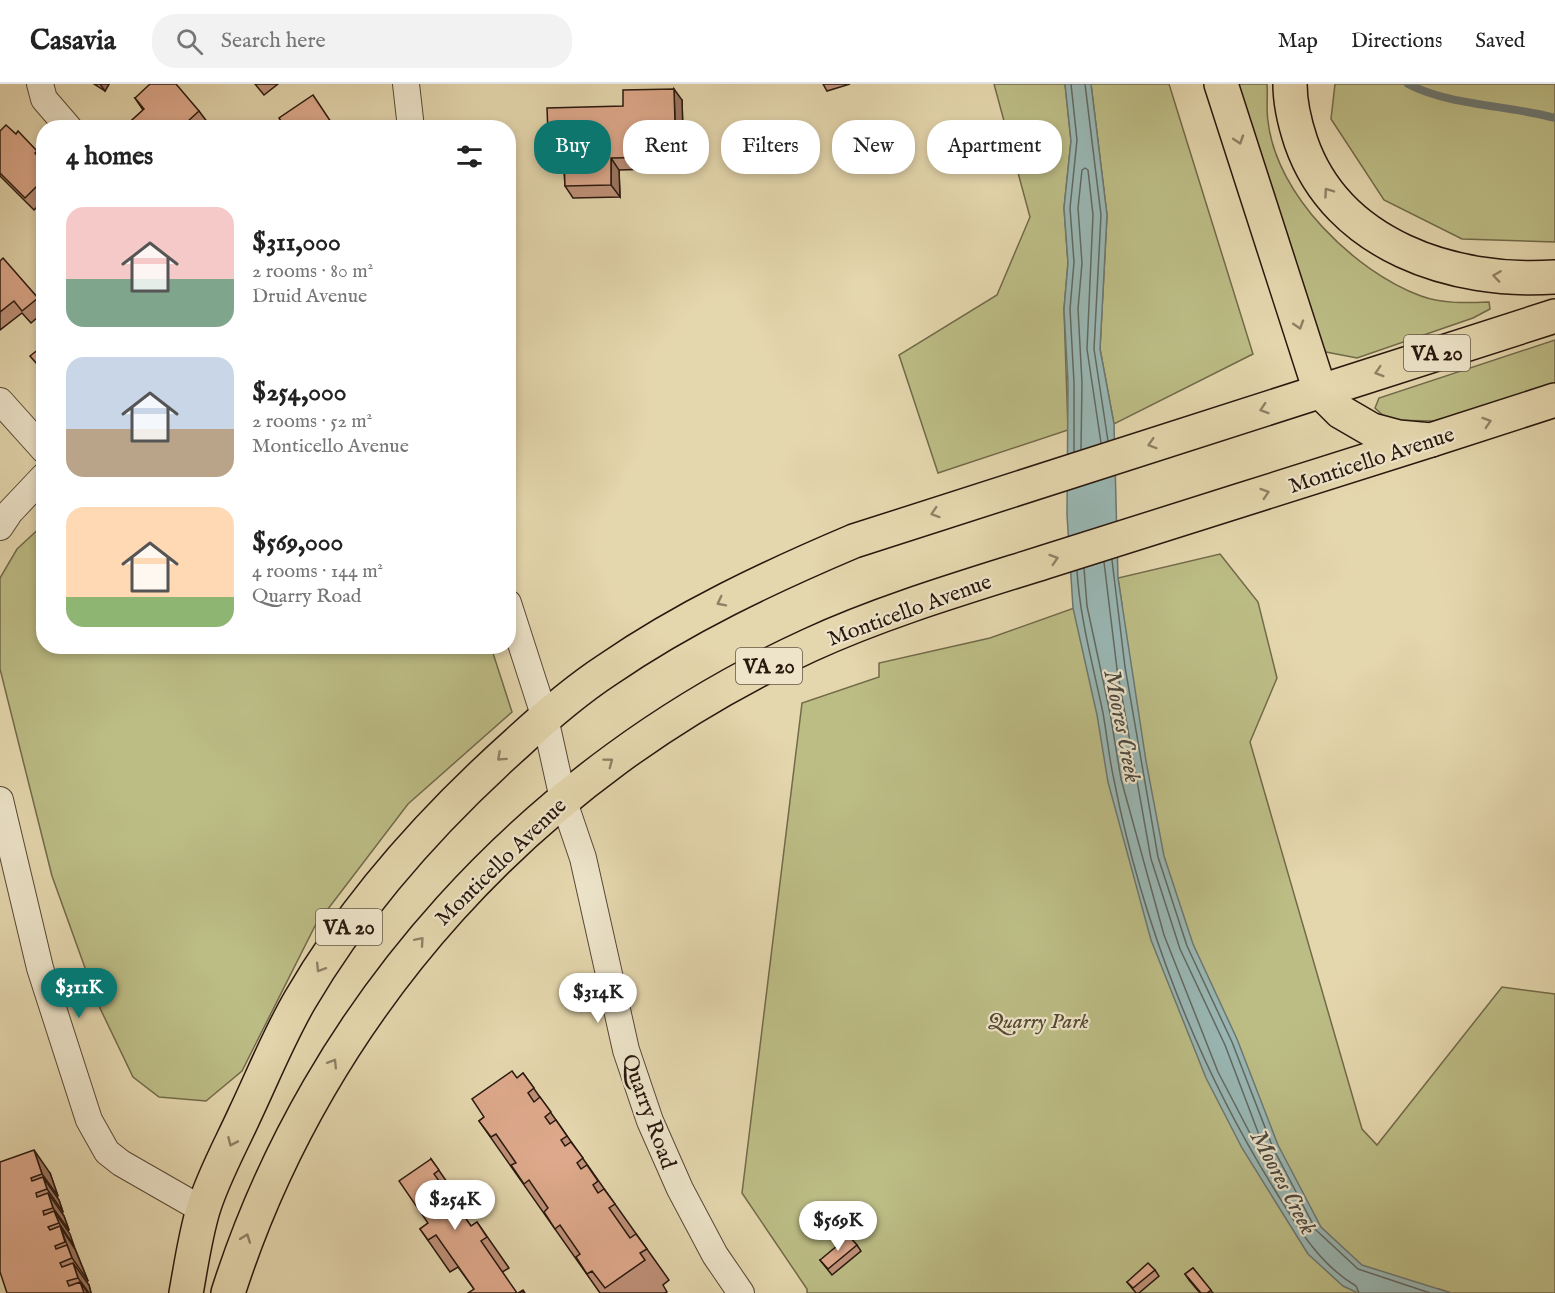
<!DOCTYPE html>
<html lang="en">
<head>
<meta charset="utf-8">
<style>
	:root { --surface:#fff; --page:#f2f2f2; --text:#222; --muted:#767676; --line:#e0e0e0; --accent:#0f766e }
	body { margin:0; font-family:"IM FELL English",serif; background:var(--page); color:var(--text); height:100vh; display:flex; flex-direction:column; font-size:22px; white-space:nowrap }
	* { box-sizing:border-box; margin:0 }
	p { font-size:20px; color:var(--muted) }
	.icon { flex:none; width:33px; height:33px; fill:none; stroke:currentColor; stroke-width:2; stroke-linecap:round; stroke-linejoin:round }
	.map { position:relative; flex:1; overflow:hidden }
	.sheet { position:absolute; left:36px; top:36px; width:480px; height:534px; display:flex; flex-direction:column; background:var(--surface); border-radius:24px; box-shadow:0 3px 9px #0003 }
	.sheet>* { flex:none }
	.banner { position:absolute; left:534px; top:36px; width:570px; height:54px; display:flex; gap:12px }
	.price { position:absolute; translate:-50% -51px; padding:0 14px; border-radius:21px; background:#fff; color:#222; font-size:20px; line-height:39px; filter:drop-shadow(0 2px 3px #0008) }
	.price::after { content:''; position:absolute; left:50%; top:36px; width:18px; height:14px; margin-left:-9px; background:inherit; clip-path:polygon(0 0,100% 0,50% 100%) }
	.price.current { background:var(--accent); color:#fff }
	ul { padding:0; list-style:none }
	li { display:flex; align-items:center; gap:18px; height:150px; padding:0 30px }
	li span { display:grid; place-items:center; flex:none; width:168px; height:120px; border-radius:18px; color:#555 }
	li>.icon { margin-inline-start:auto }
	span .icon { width:72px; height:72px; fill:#fffc; stroke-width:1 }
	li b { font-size:26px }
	h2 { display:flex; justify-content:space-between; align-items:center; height:72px; padding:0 30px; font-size:26px }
	.pill { padding:0 21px; border-radius:24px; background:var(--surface); box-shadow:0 3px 9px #0003; font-size:21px; line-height:54px }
	.pill.current { background:var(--accent); color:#fff }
	header { display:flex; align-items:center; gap:36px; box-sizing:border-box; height:84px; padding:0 30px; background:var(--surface); border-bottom:2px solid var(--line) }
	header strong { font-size:28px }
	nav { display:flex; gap:33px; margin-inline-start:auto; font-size:21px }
	.search { width:420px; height:54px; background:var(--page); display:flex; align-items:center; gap:15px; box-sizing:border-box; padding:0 21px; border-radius:24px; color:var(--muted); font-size:22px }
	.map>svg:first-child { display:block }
	.green { fill:#bcbc85; stroke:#726a4a; stroke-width:1.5 }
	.water { fill:#99b7b4; stroke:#6c7772; stroke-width:1.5 }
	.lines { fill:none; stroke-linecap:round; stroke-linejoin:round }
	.shore { stroke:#616861; stroke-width:1.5 }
	.stream { stroke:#6c7772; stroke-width:8 }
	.street-casing { stroke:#584836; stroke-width:28 }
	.primary-casing { stroke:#29180e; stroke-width:36 }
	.highway-casing { stroke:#29180e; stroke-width:36 }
	.street { stroke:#ede4ca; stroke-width:26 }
	.primary { stroke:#e4d6ad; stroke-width:33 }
	.highway { stroke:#e4d6ad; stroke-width:33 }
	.wall { fill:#be9078; stroke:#29180e; stroke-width:1.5 }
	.shaded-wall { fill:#9b7661; stroke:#29180e; stroke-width:1.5 }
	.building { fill:#dda88b; stroke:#29180e; stroke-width:1.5 }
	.oneway { stroke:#908065 }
	.labels { text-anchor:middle; stroke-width:4.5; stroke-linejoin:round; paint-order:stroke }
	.shield { fill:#ede4ca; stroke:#645546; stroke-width:1.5 }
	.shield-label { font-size:21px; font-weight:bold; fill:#29180e }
	.street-label { font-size:22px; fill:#29180e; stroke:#ede4ca }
	.park-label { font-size:22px; font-style:italic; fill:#554932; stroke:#ede4ca }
	.water-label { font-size:24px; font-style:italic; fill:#4b4840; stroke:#ede4ca }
</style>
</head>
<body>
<header>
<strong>Casavia</strong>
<div class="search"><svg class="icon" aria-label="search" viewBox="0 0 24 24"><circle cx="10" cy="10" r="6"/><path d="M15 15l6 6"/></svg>Search here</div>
<nav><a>Map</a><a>Directions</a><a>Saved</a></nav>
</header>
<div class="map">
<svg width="1555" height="1209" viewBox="0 0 1555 1209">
	<rect width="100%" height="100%" fill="#e4d6ad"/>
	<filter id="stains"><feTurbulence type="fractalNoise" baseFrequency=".00333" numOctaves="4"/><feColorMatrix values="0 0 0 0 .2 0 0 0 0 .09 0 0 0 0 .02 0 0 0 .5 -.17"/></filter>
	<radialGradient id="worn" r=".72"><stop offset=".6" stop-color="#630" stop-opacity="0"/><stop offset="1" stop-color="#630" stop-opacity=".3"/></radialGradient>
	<!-- green -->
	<g class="green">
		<polygon points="994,0 1065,0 1071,57 1064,124 1068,179 1064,225 1068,346 938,389 899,271 997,211 1030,133"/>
		<polygon points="1091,0 1169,0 1253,270 1114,340 1100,265 1107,131"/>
		<path d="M1238,0H1267C1268,12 1266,25 1268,37C1276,111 1354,187 1421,212C1443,220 1467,219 1489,218L1490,225L1473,234L1357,274L1326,268L1315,250Z"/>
		<polygon points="1335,0 1555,0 1555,158 1462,155 1384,116 1331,35"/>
		<polygon points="1555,256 1555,304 1434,337 1388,336 1375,324 1379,314"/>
		<polygon points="43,441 44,562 491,563 512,628 408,720 315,842 242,987 206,1017 159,1013 133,993 98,920 52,792 0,585 0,494 17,465"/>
		<polygon points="1220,470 1258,518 1277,594 1250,658 1362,1045 1377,1061 1502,903 1555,910 1555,1209 1451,1209 1439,1205 1440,1209 807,1209 807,1205 742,1109 802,619 879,593 879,579 990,554 1105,513 1122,521 1118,494"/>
	</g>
	<!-- water -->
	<polygon class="water" points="1065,0 1091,0 1107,131 1100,265 1114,340 1118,494 1146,677 1164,772 1193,860 1237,955 1278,1061 1321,1143 1362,1181 1451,1209 1358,1209 1343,1202 1308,1170 1242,1064 1206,994 1151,856 1108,698 1097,631 1073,524 1067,431 1068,299 1064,225 1068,179 1064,124 1071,57"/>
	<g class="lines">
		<!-- shore -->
		<g class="shore">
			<polyline points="1071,0 1077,56 1070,124 1074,178 1070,225 1074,299 1074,368"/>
			<polyline points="1085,0 1101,131 1094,265 1108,357"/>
			<polyline points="1081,365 1082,299 1078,225 1082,179 1078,124 1082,86 1085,84 1088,86 1093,131 1087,265 1101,359"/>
			<polyline points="1112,476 1125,583 1158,773 1187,862 1232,958 1273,1064 1316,1146 1358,1185 1430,1209"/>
			<polyline points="1084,484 1087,522 1110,629 1121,695 1164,851 1218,988 1254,1057 1262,1068 1264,1064 1225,961 1180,865 1151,775 1117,585 1104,478"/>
			<path d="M1077,487C1080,535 1093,581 1103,629C1107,651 1109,674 1114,696C1142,838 1197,980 1273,1103C1296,1140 1317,1179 1356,1202L1359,1209"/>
		</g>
		<!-- stream -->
		<path class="stream" d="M1408,0C1450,22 1509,21 1555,34"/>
		<!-- street casing -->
		<g class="street-casing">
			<g id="street">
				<polyline points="40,0 44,15 69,44"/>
				<polyline points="406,0 411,44"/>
				<polyline points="0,317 44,366"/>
				<polyline points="0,443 10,428 44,392"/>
				<polyline points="508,519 545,634 563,715 583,774 626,966 650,1037 680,1105 715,1171 741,1209"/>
				<polyline points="0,716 40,884 89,1036 107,1068 121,1079 203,1126"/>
			</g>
		</g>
		<!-- primary casing -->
		<g class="primary-casing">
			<g id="primary">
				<path d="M186,1209C191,1182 195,1153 203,1126C213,1093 231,1061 245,1030C263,992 279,952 300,916C357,818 433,734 517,659C545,633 575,607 607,586C684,533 769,493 854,457L1555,232"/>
				<path d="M228,1209C320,921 535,687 810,561C884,527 966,503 1045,478C1173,437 1303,397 1431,356"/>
			</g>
		</g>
		<!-- highway casing -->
		<g class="highway-casing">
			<g id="highway">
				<polyline points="1221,0 1320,307 1341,328 1372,346 1398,353 1431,356 1555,316"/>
				<path d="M1290,0C1290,20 1295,40 1301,58C1337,162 1454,200 1555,193"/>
			</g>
		</g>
		<!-- street -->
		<use href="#street" class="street"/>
		<!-- primary -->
		<use href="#primary" class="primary"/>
		<!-- highway -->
		<use href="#highway" class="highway"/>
	</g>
	<!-- wall -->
	<g class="wall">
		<polygon points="94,0 109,0 105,7"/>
		<polygon points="255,0 278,0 264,11"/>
		<polygon points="823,0 850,0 827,7"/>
		<polygon points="135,14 199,27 208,39 203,44 138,44 132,36 143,26"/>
		<polygon points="682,16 684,84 619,86 620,113 573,114 565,102 564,87 557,87 549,75 623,22"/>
		<polygon points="0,47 44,76 44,116 34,126 0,92"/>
		<polygon points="0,177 38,214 44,223 44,228 31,239 22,229 0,246"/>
		<polygon points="523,989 605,1106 669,1196 663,1201 667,1208 665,1209 600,1209 479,1037 484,1033 517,994"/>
		<polygon points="431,1075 461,1118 456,1121 471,1142 477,1138 509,1184 474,1205 458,1183 450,1188 420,1145 428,1139"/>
		<polygon points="0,1078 50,1089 58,1112 57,1113 59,1116 63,1128 62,1129 64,1132 69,1146 68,1147 88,1197 86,1198 89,1201 91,1209 7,1209"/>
		<polygon points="857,1161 861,1167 832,1191 820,1176"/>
		<polygon points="1193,1184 1213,1209 1200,1209 1189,1196 1185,1190"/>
		<polygon points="1155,1186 1159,1192 1139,1209 1136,1209 1127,1198"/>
	</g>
	<!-- shaded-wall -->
	<g class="shaded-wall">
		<polygon points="100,0 109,0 105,7"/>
		<polygon points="674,5 682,16 684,84 676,73"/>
		<polygon points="37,67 44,76 44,81 35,69"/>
		<polygon points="611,74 619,86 620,113 611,101"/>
		<polygon points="34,1066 50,1089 58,1112 42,1090"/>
		<polygon points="43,1093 59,1116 63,1128 47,1105"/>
		<polygon points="48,1109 64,1132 69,1146 53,1124"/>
		<polygon points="54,1127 70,1150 74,1162 59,1139"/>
		<polygon points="60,1142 75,1165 88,1197 72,1174"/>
		<polygon points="73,1179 89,1201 91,1209 89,1209 78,1194"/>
		<polygon points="80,1198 88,1209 84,1209"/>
	</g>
	<!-- building -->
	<g class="building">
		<polygon points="150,0 176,0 199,27 187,38 193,44 139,44 132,36 144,25 135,14"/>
		<polygon points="674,5 676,73 611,74 611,101 565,102 564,75 549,75 547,24 623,22 623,6"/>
		<polygon points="313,11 335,44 285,44 279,34"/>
		<polygon points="6,41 16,50 18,47 37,67 35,69 44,80 44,95 25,114 0,89 0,47"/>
		<polygon points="3,174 38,214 22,227 14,217 0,228 0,177"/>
		<polygon points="44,261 44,288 30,272"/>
		<polygon points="512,987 517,994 523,989 534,1004 528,1009 534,1018 540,1013 551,1028 545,1033 550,1040 556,1036 567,1052 561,1056 565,1062 571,1058 583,1074 577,1079 581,1085 587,1081 598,1097 593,1101 598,1109 604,1105 615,1120 609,1124 630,1154 636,1150 647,1165 640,1169 645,1176 605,1204 592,1187 587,1190 576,1173 580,1170 560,1141 555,1145 544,1128 548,1124 529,1096 524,1100 511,1081 516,1079 496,1050 491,1053 479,1037 484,1033 472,1015"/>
		<polygon points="34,1066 42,1090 31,1094 32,1097 43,1093 47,1105 36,1109 37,1113 48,1109 53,1124 43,1127 44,1131 54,1127 59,1139 48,1143 50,1146 60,1142 65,1158 55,1162 56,1165 67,1161 72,1174 60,1179 62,1183 73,1179 78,1194 67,1197 69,1202 80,1198 84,1209 7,1209 0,1188 0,1078"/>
		<polygon points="431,1075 439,1086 434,1090 471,1142 477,1138 487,1153 481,1157 517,1209 468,1209 474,1205 436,1151 428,1156 420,1145 428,1139 399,1097"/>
		<polygon points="849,1152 857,1161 828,1185 820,1176"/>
		<polygon points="1148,1179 1155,1186 1133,1204 1127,1198"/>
		<polygon points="1193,1184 1211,1206 1207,1209 1201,1209 1185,1190"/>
		<polygon points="523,1206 525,1209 518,1209"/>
	</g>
	<!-- one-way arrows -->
	<defs><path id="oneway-chevron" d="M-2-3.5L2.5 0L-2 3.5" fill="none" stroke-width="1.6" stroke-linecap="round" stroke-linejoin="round" transform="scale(1.5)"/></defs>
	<g class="oneway">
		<use href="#oneway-chevron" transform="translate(1239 56) rotate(72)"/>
		<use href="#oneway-chevron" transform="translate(1328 108) rotate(-125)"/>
		<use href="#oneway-chevron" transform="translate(1497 192) rotate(-172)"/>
		<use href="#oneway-chevron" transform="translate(1299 241) rotate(72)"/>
		<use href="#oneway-chevron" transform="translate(1379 288) rotate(163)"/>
		<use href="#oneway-chevron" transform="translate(1264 325) rotate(162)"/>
		<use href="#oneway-chevron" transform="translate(1487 338) rotate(-18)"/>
		<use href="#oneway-chevron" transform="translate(1152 360) rotate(163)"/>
		<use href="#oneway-chevron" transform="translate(1265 409) rotate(-18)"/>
		<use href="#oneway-chevron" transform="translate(935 429) rotate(162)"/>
		<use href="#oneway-chevron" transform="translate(1054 475) rotate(-18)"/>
		<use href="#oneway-chevron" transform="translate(721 518) rotate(153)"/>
		<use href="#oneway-chevron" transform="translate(501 673) rotate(138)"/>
		<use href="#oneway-chevron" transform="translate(609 678) rotate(-37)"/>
		<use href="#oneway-chevron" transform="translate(420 857) rotate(-49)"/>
		<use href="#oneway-chevron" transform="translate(320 884) rotate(122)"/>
		<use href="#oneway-chevron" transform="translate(333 979) rotate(-58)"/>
		<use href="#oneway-chevron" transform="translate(232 1058) rotate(114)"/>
		<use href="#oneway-chevron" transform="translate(246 1154) rotate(-70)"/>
	</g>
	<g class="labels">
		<!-- shield labels -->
		<g class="shield">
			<rect x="1404" y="251" width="66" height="36" rx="4.5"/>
			<rect x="736" y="564" width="66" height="36" rx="4.5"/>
			<rect x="316" y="825" width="66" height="36" rx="4.5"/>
		</g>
		<g class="shield-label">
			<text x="1437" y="276">VA 20</text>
			<text x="769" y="589">VA 20</text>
			<text x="349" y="850">VA 20</text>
		</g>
		<!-- street labels -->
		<g class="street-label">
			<text transform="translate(1371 375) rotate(-18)" y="8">Monticello Avenue</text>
			<text transform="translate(909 525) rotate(-20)" y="8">Monticello Avenue</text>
			<text transform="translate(500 777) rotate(-44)" y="8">Monticello Avenue</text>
			<text transform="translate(650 1027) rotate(70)" y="8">Quarry Road</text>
		</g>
		<!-- park labels -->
		<g class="park-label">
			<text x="1038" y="944">Quarry Park</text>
		</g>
		<!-- water labels -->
		<g class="water-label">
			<text transform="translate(1123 642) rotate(79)" y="8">Moores Creek</text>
			<text transform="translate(1284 1098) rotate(62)" y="8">Moores Creek</text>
		</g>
	</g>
	<rect width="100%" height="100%" filter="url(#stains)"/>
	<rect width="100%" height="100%" fill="url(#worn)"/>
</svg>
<b class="price current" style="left:79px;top:935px">$311K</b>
<b class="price" style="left:598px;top:940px">$314K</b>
<b class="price" style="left:455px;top:1147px">$254K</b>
<b class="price" style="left:838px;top:1168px">$569K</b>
<div class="banner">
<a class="pill current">Buy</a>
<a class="pill">Rent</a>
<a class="pill">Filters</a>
<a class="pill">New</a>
<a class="pill">Apartment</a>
</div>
<section class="sheet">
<h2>4 homes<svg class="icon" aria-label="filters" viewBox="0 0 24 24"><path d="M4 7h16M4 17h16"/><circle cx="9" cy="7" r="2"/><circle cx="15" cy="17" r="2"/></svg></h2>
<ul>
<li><span style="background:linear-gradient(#f6c9c9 60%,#7fa58c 0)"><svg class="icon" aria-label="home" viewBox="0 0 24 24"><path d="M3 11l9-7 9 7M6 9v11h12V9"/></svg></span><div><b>$311,000</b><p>2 rooms · 80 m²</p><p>Druid Avenue</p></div></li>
<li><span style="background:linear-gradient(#c9d6e8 60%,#b9a48a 0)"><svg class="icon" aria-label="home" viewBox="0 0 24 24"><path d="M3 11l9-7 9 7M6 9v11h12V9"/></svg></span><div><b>$254,000</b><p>2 rooms · 52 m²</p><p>Monticello Avenue</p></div></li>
<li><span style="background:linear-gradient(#ffd9b3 75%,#8fb573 0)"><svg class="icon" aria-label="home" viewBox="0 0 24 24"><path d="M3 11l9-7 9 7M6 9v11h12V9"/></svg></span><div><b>$569,000</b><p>4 rooms · 144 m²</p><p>Quarry Road</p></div></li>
</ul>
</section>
</div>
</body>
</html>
